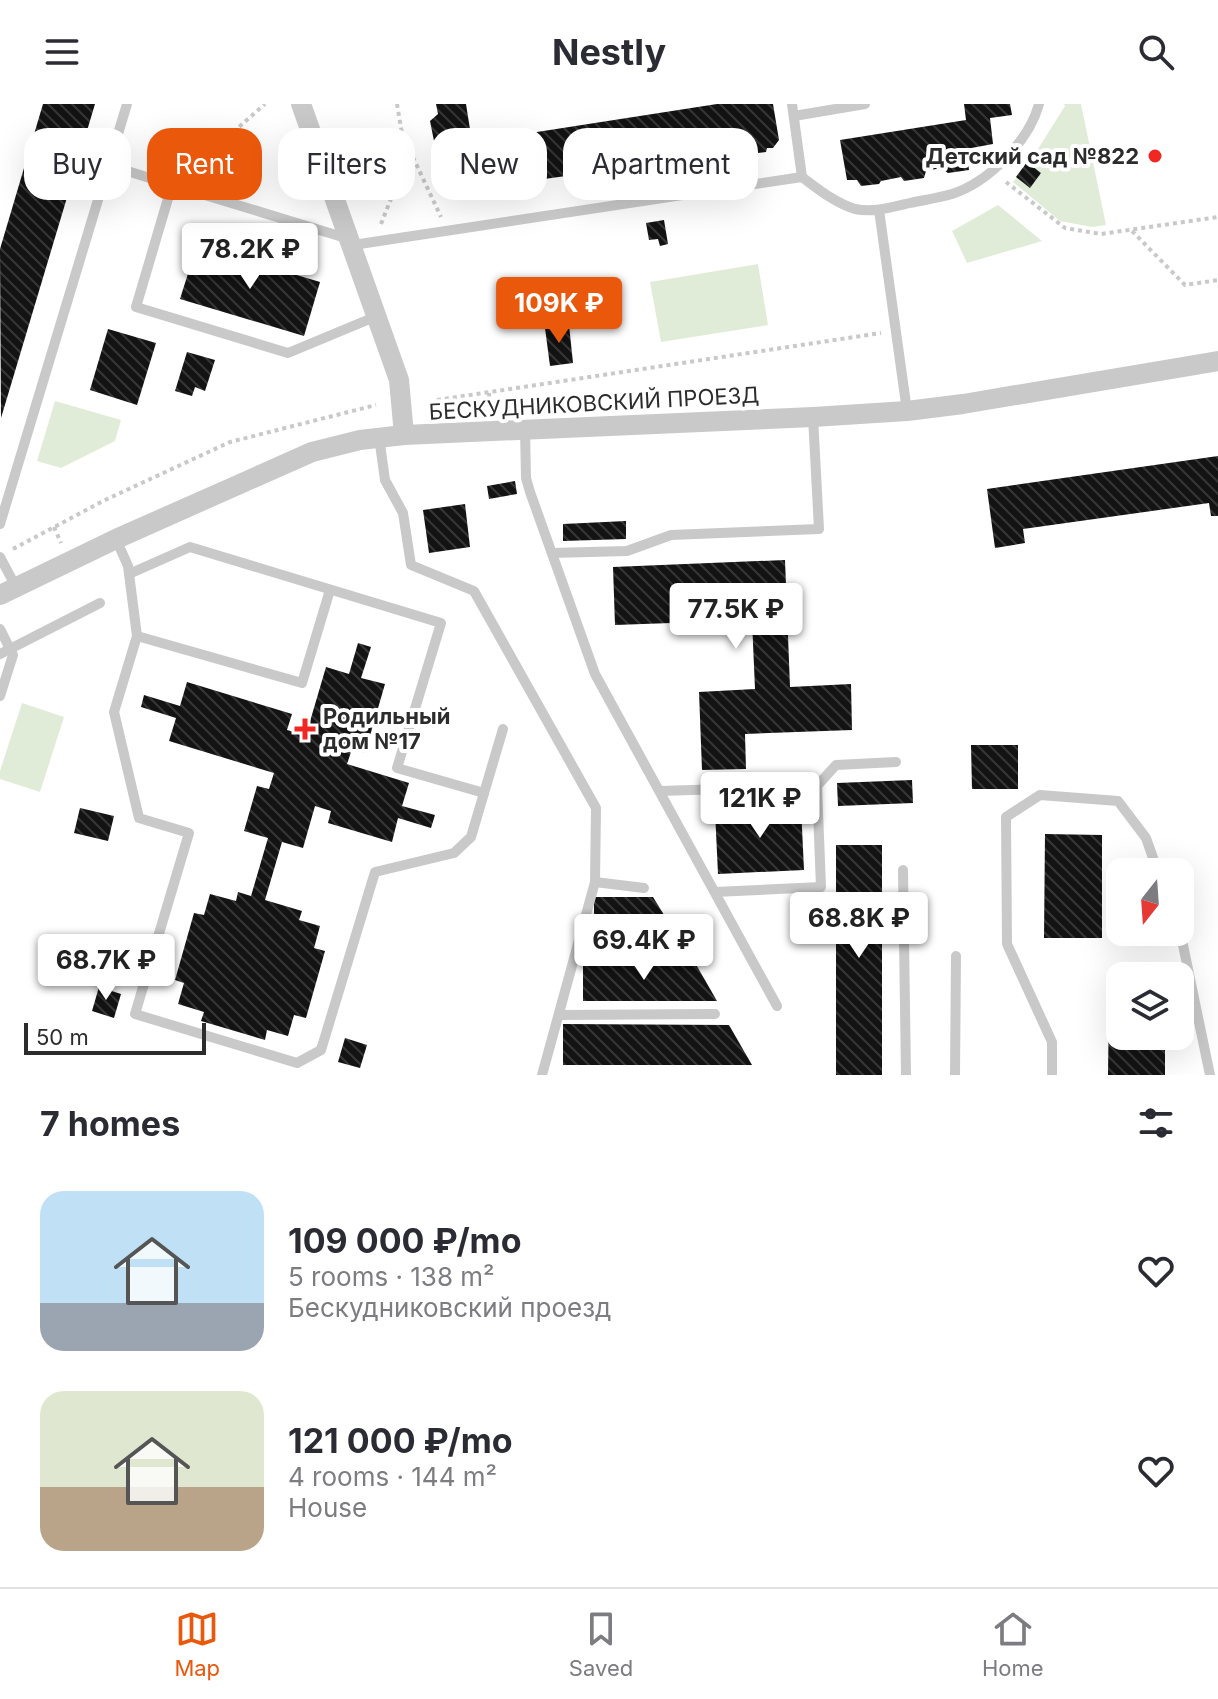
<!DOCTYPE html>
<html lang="en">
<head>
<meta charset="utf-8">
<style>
	:root { --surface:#fff; --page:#f7f7f7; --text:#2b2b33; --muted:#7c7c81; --line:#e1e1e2; --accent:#ea580c }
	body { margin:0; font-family:Inter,sans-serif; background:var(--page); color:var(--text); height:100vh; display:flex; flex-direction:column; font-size:30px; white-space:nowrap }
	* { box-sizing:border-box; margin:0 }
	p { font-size:26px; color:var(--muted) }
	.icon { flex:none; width:44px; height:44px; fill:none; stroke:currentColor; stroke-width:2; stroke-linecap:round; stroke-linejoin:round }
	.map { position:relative; height:971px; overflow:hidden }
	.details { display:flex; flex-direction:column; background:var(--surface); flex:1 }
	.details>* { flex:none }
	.guide { position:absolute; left:24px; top:24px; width:800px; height:72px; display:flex; gap:16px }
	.needle { width:52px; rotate:197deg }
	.tools { position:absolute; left:1106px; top:754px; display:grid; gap:16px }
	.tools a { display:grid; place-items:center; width:88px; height:88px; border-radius:16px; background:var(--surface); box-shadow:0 8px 32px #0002; font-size:40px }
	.scale { position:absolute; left:24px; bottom:20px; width:182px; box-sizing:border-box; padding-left:8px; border:4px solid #2c2c2c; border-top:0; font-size:22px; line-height:28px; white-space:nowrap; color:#2c2c2c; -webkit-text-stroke:6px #fff; paint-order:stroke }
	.price { position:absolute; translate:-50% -68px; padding:0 18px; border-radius:8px; background:#fff; color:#222; font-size:26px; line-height:52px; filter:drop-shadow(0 2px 4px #0008) }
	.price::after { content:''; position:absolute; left:50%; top:48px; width:24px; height:18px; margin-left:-12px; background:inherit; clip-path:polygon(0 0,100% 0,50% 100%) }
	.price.on { background:var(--accent); color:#fff }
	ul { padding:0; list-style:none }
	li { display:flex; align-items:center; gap:24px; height:200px; padding:0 40px }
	li span { display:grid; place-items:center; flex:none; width:224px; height:160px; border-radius:24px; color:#555 }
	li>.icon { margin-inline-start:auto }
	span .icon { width:96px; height:96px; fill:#fffc; stroke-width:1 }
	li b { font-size:34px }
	h2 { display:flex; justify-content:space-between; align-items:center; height:96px; padding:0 40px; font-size:34px }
	.chip { padding:0 28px; border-radius:24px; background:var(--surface); box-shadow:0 8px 32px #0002; font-size:28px; line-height:72px }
	.chip.on { background:var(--accent); color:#fff }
	header { display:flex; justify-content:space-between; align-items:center; height:104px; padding:0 40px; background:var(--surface); font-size:36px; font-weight:700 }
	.dock { display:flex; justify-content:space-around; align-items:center; height:112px; border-top:2px solid var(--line); background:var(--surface); font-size:22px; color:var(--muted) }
	.dock a { display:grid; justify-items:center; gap:4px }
	.dock .on { color:var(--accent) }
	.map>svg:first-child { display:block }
	.green { fill:#e1ecd8 }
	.building { fill:url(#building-back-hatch) }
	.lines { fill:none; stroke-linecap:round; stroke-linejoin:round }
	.path { stroke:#c9c9c9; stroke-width:4; stroke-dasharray:4 4; stroke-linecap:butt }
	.lane { stroke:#c9c9c9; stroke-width:10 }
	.street { stroke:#c9c9c9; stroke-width:20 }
	.poi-dot { fill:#f12721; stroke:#fff; stroke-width:3 }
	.labels { text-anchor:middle; stroke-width:8; stroke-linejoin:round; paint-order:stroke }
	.poi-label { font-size:22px; font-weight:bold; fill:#2c2c2c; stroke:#fff; text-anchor:end }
	.street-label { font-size:22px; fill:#2c2c2c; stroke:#fff }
</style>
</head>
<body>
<header><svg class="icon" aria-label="menu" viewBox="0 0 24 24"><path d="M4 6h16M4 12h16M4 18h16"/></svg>Nestly<svg class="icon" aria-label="search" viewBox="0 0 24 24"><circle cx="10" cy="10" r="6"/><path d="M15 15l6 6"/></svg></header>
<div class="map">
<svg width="1218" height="971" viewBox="0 0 1218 971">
	<defs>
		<pattern id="building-back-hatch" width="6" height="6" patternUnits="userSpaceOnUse" patternTransform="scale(2)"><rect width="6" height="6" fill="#131313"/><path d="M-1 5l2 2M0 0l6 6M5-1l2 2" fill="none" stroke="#363636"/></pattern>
	</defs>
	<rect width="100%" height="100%" fill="#fff"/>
	<!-- green -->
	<g class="green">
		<polygon points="1064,0 1081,0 1106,121 1092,123 1060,117 1013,78 1033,53 1065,2"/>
		<polygon points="998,101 1042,137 967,159 952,127"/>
		<polygon points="758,160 768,221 661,238 650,178"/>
		<polygon points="55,297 121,316 115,337 61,364 37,357"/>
		<polygon points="22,599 64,613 40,688 0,675 0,667"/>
	</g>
	<!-- building -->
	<g class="building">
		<polygon points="43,0 95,0 1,314 0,145"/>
		<polygon points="436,0 466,0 472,38 717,0 773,0 779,36 773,44 767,44 766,48 716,54 708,46 688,48 687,54 629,61 625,56 603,59 595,68 537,76 530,68 519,70 512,82 480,86 476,61 456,63 451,35 434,37 430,17 438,10"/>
		<polygon points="964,0 1010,0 1012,11 990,14 993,40 966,45 969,66 948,69 941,64 926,67 924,74 904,77 901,73 881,77 879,80 861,82 857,76 847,76 840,36 966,16"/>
		<polygon points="1027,58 1041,69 1030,84 1016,73"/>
		<polygon points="664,116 668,140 660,142 658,135 649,136 646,119"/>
		<polygon points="197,141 320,178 304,232 180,195"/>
		<polygon points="569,221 573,259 550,262 545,224"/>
		<polygon points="108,225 156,239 137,301 90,286"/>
		<polygon points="187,248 215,256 205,287 195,283 192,292 175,287"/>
		<polygon points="1218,352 1218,412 1211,412 1209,399 1023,425 1025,439 995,444 987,385"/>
		<polygon points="515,377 517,390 489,395 487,382"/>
		<polygon points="465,400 470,443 429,449 423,406"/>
		<polygon points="626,417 626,435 563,437 563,420"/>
		<polygon points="785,456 790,583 851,580 852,626 745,630 746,665 702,666 699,588 755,585 752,516 732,517 731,504 671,506 671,519 615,521 613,463"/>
		<polygon points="358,539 371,543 361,574 385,580 365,649 352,645 347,660 409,679 402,702 435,711 431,724 398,714 392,738 328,719 331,707 315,702 303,744 282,738 265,796 302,807 299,816 320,822 314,844 325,847 306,914 294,911 288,932 267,926 265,936 201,917 204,908 178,900 184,879 175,876 194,809 204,811 210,790 236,797 238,788 251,792 268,734 244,727 257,682 269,685 274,669 169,637 176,614 141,603 144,591 180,602 187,578 292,610 287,626 306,631 326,563 349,570"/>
		<polygon points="971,641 1018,641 1018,685 972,685"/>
		<polygon points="912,676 913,699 838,702 837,679"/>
		<polygon points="801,703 804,766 718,770 715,707"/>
		<polygon points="80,704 114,712 108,737 74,729"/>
		<polygon points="1045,730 1102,731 1102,834 1044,834"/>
		<rect x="836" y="741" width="46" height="230"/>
		<polygon points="594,793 653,793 677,832 594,832"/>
		<polygon points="583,857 694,857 717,897 583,897"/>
		<polygon points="99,883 121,890 114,914 92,907"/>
		<polygon points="1109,895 1120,895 1120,932 1165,932 1165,971 1108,971"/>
		<polygon points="563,920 729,921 752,961 563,961"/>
		<polygon points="345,934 367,941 360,964 338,958"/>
	</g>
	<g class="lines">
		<!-- path -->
		<g class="path">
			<polyline points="397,0 402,30 441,113"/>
			<polyline points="205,74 214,45 265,0"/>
			<polyline points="1006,78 1065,124 1101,130 1218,113"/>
			<polyline points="381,120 394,87 402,32"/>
			<polyline points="1132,127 1185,181 1218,176"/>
			<polyline points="489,289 490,307"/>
			<polyline points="437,296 881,229"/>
			<polyline points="54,423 61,439"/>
			<polyline points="13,445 103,397 230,338 376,301"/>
		</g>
		<!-- lane -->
		<g class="lane">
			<polyline points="792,0 802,73"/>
			<polyline points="794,12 865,0"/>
			<polyline points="108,61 172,81 136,203 288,249 377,212"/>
			<polyline points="172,81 349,135"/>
			<polyline points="879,106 907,307"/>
			<path d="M353,141L802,73C818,85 835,99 855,105C873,109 893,103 910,99C924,96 938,94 952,90C989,78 1029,37 1039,0"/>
			<polyline points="525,326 526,374 530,388 595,570 777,902"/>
			<polyline points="379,333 385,376 403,409 411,461 474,487 596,704 595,778 542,971"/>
			<polyline points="0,420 127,0"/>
			<polyline points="116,435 128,462 137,532 114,608 139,714 189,729 135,910 297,959 321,946 375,768 454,749 471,733 503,625"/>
			<polyline points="552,449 627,447 671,431 819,425 813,313"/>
			<polyline points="0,453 16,483"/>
			<polyline points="129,470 190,443 441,519 397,664 484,689"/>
			<polyline points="0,525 13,551 0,592"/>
			<polyline points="137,532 302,579 330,486"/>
			<polyline points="0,550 100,499"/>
			<polyline points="660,687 817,682 836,661 896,658"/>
			<polyline points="903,766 906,971"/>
			<polyline points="595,778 644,784"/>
			<polyline points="715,788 821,783 817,682"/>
			<polyline points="1179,828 1183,841 1210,971"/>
			<polyline points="577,845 683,844"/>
			<polyline points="559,911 715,910"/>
			<polyline points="955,971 956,852"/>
			<polyline points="1052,971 1052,938 1007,840 1006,713 1040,691 1118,697 1146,734 1158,768"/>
		</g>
		<!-- street -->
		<g class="street">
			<polyline points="301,0 399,276 404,331"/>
			<polyline points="0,491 116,435 312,348 360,336 404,331 813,313 907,307 963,300 1218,257"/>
		</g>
	</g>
	<!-- markers -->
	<g class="poi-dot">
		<circle cx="1155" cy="52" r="8"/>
		<path d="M301 613h8v8h8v8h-8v8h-8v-8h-8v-8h8z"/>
	</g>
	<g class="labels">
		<!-- poi labels -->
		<g class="poi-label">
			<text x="1139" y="60">Детский сад №822</text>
			<text x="323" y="620" text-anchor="start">Родильный<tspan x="323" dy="25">дом №17</tspan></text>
		</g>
		<!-- street labels -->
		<g class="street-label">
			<text transform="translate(594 299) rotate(-3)" y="8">БЕСКУДНИКОВСКИЙ ПРОЕЗД</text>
		</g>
	</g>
</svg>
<div class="tools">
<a><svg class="needle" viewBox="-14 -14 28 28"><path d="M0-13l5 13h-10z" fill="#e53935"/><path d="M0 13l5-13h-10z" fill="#7c7c81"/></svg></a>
<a><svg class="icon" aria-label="layers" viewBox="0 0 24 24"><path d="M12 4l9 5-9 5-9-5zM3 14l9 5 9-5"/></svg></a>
</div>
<div class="scale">50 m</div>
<b class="price" style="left:250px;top:187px">78.2K ₽</b>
<b class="price on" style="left:559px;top:241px">109K ₽</b>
<b class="price" style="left:736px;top:547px">77.5K ₽</b>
<b class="price" style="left:760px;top:736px">121K ₽</b>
<b class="price" style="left:859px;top:856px">68.8K ₽</b>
<b class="price" style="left:644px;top:878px">69.4K ₽</b>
<b class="price" style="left:106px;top:898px">68.7K ₽</b>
<div class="guide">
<a class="chip">Buy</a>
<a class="chip on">Rent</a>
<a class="chip">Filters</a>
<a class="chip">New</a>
<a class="chip">Apartment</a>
</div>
</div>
<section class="details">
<h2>7 homes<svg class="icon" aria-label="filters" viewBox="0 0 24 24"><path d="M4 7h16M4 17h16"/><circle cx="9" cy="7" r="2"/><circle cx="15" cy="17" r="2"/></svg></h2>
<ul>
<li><span style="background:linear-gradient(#bfe0f5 70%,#9aa5b1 0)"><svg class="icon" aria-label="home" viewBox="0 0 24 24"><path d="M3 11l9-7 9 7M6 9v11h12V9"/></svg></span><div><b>109 000 ₽/mo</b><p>5 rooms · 138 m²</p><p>Бескудниковский проезд</p></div><svg class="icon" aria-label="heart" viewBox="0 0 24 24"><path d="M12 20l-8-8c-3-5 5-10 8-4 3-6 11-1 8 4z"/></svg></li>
<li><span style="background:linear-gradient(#dfe7d0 60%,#b9a48a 0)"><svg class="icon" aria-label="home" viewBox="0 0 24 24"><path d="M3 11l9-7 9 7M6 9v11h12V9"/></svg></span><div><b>121 000 ₽/mo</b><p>4 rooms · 144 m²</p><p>House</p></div><svg class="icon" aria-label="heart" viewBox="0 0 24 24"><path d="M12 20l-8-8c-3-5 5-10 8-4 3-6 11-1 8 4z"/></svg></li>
</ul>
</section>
<nav class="dock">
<a class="on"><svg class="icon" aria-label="map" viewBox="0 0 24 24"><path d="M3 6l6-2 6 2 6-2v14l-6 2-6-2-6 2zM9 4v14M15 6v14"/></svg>Map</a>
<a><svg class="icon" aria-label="saved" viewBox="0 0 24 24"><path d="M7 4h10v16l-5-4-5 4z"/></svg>Saved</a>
<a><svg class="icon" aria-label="home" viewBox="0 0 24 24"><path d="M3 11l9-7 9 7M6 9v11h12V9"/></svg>Home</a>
</nav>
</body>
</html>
